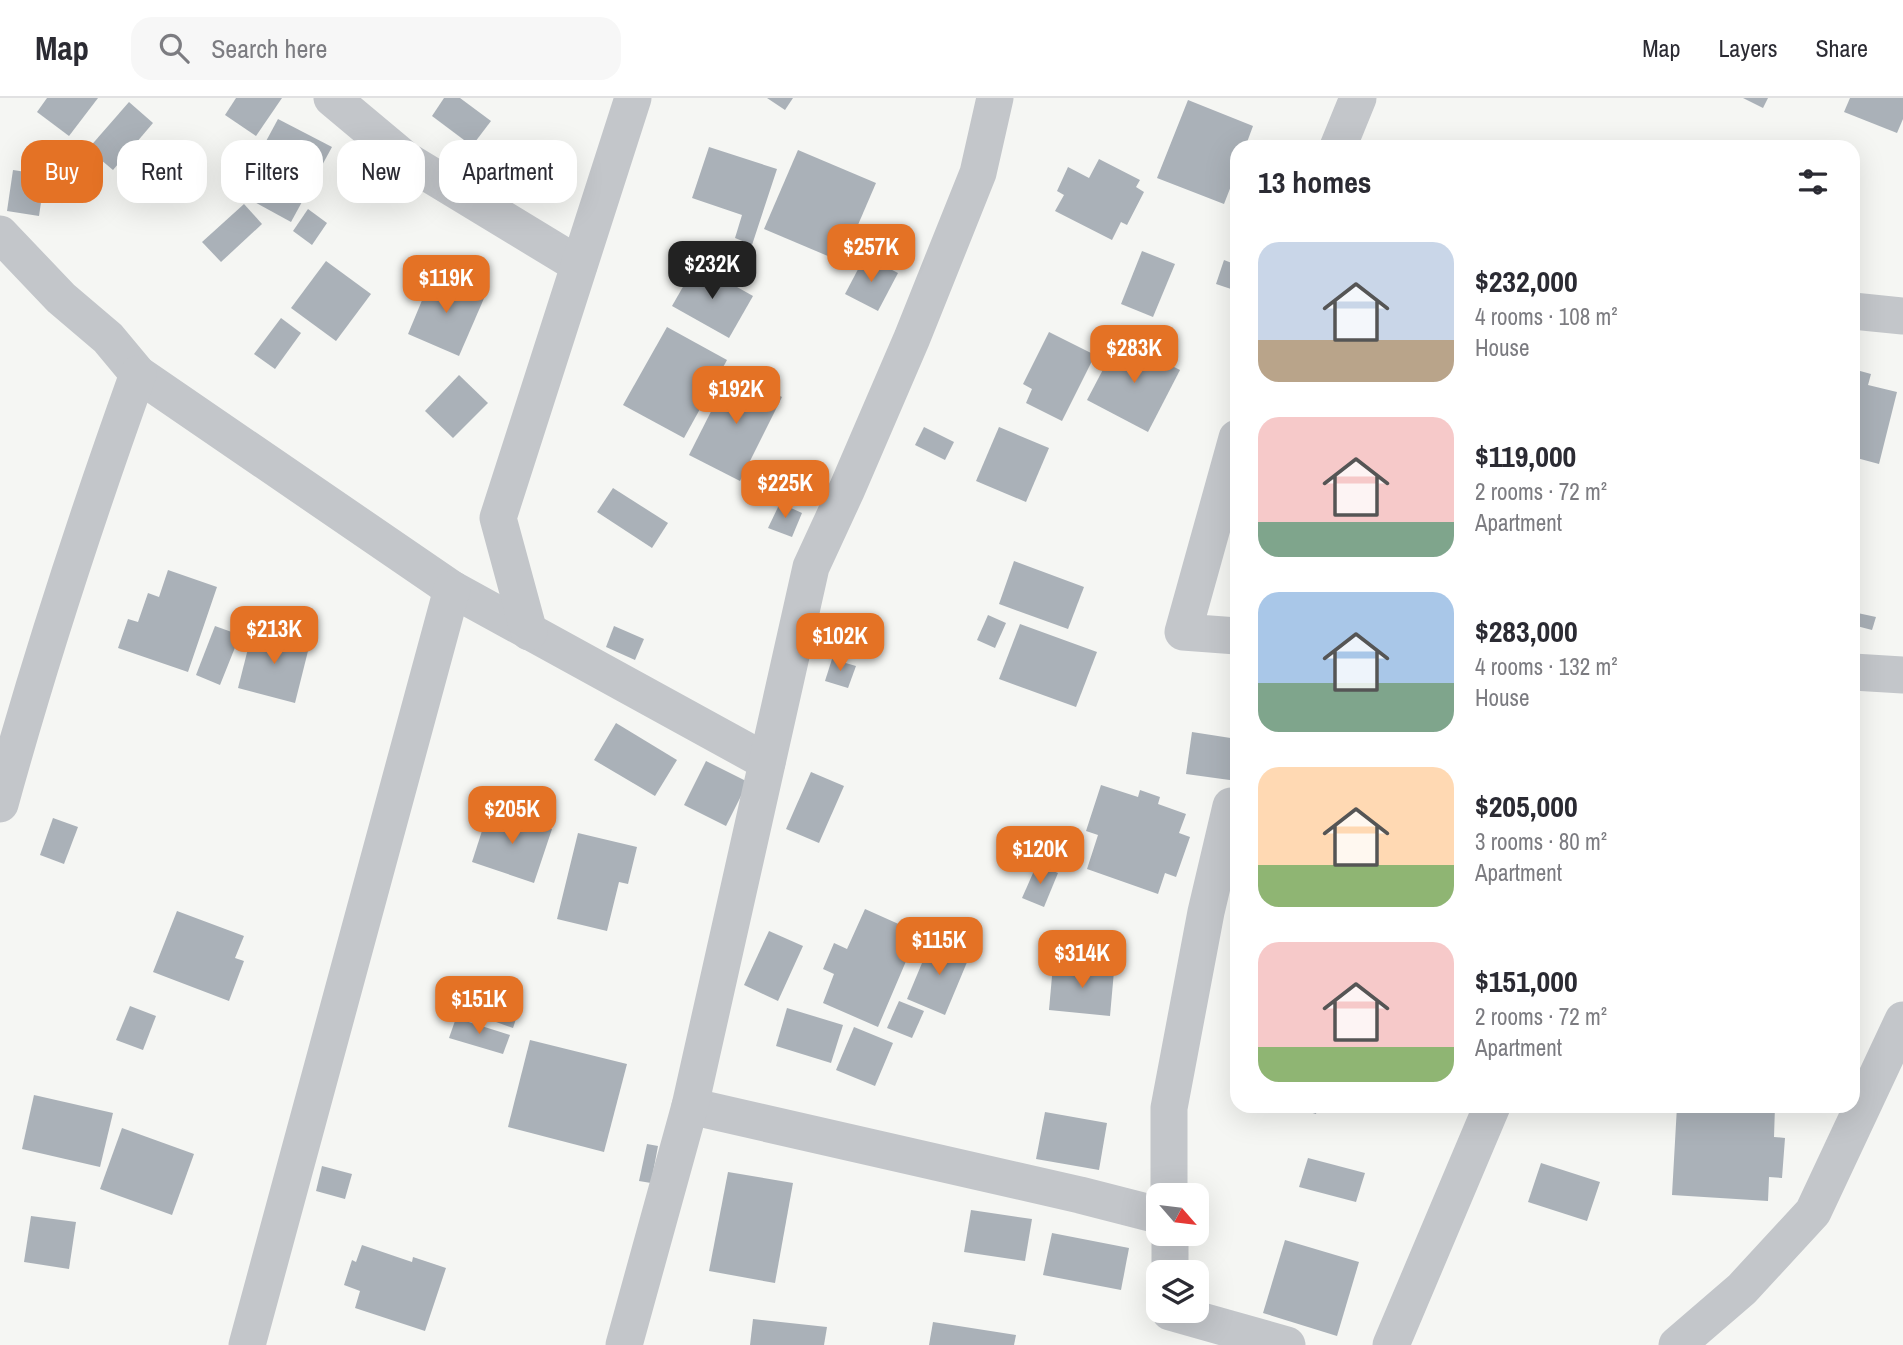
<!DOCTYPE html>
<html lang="en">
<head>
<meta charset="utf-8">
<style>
	:root { --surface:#fff; --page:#f7f7f7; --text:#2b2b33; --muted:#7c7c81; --line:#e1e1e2; --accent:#e47225 }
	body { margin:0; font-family:"Archivo Narrow",sans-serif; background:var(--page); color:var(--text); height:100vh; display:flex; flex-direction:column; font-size:26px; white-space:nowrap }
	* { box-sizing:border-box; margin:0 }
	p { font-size:23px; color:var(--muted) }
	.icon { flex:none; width:38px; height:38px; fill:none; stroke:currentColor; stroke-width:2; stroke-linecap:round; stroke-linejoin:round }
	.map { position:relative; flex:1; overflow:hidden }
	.details { position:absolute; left:1230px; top:42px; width:630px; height:973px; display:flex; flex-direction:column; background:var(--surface); border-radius:21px; box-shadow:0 7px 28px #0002 }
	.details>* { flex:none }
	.guide { position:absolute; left:21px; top:42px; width:665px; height:63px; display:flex; gap:14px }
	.needle { width:46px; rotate:118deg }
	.buttons { position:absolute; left:1146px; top:1085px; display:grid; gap:14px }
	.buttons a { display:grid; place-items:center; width:63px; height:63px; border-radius:14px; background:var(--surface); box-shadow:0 7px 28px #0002; font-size:35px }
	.price { position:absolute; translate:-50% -60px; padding:0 16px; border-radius:14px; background:var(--accent); color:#fff; font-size:23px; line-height:46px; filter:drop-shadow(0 2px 4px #0008) }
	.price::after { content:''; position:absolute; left:50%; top:42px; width:21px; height:16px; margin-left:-10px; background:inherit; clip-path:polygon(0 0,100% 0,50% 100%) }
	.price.selected { background:#222; color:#fff }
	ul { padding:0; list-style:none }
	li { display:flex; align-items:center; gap:21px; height:175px; padding:0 28px }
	li span { display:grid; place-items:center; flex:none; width:196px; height:140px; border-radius:21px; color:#555 }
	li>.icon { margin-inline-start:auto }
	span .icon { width:84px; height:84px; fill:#fffc; stroke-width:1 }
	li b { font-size:30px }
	h2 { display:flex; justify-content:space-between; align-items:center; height:84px; padding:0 28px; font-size:30px }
	.chip { padding:0 24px; border-radius:21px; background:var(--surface); box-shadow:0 7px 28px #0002; font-size:24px; line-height:63px }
	.chip.selected { background:var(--accent); color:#fff }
	header { display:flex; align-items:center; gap:42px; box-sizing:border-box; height:98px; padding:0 35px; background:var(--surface); border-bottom:2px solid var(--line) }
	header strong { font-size:33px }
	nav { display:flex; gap:38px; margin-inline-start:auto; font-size:24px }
	.search { width:490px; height:63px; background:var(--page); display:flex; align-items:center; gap:18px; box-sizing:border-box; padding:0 24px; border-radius:21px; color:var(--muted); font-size:26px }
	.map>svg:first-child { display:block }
	.building { fill:#aab1b8 }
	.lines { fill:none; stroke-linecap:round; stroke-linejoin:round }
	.minor { stroke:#c3c6ca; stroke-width:37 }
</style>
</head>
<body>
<header>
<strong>Map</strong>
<div class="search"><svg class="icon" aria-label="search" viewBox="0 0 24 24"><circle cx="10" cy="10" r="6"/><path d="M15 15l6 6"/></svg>Search here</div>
<nav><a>Map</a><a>Layers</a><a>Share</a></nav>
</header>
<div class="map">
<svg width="1903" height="1247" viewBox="0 0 1903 1247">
	<rect width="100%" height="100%" fill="#f5f6f3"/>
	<!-- building -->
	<g class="building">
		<polygon points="47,0 98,0 69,38 37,14"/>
		<polygon points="236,0 282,0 256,38 225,17"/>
		<polygon points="444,0 460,0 491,23 472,48 432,18"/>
		<polygon points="767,0 793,0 785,12"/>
		<polygon points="1743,0 1768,0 1763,10"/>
		<polygon points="1850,0 1903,0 1903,21 1897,35 1844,14"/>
		<polygon points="1188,2 1253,28 1246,47 1251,49 1237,49 1237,91 1231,88 1224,106 1157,80"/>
		<polygon points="129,4 153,25 113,72 88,51"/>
		<polygon points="278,21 332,49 291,124 238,95"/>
		<polygon points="709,49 777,71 752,147 735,140 742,117 692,100"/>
		<polygon points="798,52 876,85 842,164 764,131"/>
		<polygon points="1099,61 1140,82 1136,89 1144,94 1127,127 1121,124 1112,142 1055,113 1064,97 1057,93 1068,69 1089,80"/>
		<polygon points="13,72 45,77 39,118 7,113"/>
		<polygon points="244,106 262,126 221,164 202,144"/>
		<polygon points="308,111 327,125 312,147 293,133"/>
		<polygon points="1142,153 1175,166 1153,219 1121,206"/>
		<polygon points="865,158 898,175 878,213 845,196"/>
		<polygon points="1224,162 1237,167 1237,193 1216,186"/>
		<polygon points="326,163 371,196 336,243 291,210"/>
		<polygon points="696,166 753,198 729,240 672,208"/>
		<polygon points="433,176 485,198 459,258 408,236"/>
		<polygon points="281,220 301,235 275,271 254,256"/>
		<polygon points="667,229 727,262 684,340 623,307"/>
		<polygon points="1049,234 1095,257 1062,323 1026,305 1032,291 1023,286"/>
		<polygon points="1119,241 1180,272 1148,334 1087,302"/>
		<polygon points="1853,271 1871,276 1868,287 1897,294 1879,366 1853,359"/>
		<polygon points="731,274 782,299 740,383 689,357"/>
		<polygon points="459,277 488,305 453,340 425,313"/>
		<polygon points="924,329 954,344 945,362 915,347"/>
		<polygon points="999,329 1049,350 1026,404 976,383"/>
		<polygon points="613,390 668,425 652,450 597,414"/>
		<polygon points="780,405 802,415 792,439 768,430"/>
		<polygon points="1014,463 1084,489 1068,531 999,506"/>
		<polygon points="168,472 217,489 188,574 118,550 128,521 138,524 148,495 159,499"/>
		<polygon points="1853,514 1876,519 1872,532 1853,527"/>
		<polygon points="988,517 1006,525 995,550 977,542"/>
		<polygon points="1020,526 1097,554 1076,609 999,581"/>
		<polygon points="215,528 240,537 220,587 196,577"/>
		<polygon points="614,528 644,541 635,562 606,549"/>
		<polygon points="253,531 310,545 295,605 238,590"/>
		<polygon points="832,561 856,568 848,590 825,583"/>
		<polygon points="616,625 677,662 655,698 594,662"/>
		<polygon points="1192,634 1237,641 1237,683 1186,676"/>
		<polygon points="706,663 748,684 726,728 684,707"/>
		<polygon points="811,674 844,688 819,745 786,731"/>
		<polygon points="1101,687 1138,699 1140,692 1160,699 1158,706 1186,716 1179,735 1190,739 1176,779 1165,775 1158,796 1087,771 1098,737 1086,733"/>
		<polygon points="489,711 552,731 534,785 472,764"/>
		<polygon points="53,720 78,729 64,766 40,757"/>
		<polygon points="578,735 637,749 628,786 619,784 607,833 557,821"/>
		<polygon points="1037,766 1058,775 1044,809 1022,800"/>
		<polygon points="865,811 903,828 906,821 921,828 878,929 823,905 834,876 823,871 834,845 847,851"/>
		<polygon points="177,813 244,838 235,860 244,863 229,903 153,874"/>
		<polygon points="769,833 803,848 778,903 744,887"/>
		<polygon points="932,841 970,857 945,917 907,901"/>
		<polygon points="1053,867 1114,873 1110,918 1049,912"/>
		<polygon points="464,880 523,900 513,930 454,909"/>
		<polygon points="899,903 924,913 912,940 887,930"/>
		<polygon points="130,908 156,918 143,952 116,942"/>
		<polygon points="787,910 843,927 831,965 776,948"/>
		<polygon points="456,920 510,937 503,956 449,940"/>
		<polygon points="854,929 893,945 875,988 836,972"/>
		<polygon points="530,942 627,966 604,1054 508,1029"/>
		<polygon points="34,997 113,1015 100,1069 22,1051"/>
		<polygon points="1289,1008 1318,1008 1316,1016"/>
		<polygon points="1677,1008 1775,1008 1774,1039 1785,1040 1782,1080 1769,1079 1768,1103 1672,1097"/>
		<polygon points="1045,1014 1107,1025 1099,1072 1036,1061"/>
		<polygon points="122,1030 194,1056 172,1117 100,1091"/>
		<polygon points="647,1046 658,1048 651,1085 639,1083"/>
		<polygon points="1308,1060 1365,1075 1356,1104 1299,1089"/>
		<polygon points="1541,1065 1600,1084 1587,1123 1528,1104"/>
		<polygon points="322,1068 352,1076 345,1101 316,1093"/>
		<polygon points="728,1074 793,1085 775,1185 709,1173"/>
		<polygon points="971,1112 1032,1121 1025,1163 964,1154"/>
		<polygon points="31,1118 76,1124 69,1171 24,1164"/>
		<polygon points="1052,1135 1129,1150 1121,1192 1043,1177"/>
		<polygon points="1285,1142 1359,1164 1337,1238 1263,1215"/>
		<polygon points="362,1147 412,1164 413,1159 446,1170 425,1233 355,1210 360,1193 344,1187 352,1162 356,1164"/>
		<polygon points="753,1221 827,1229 824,1247 750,1247"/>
		<polygon points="933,1224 1016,1237 1014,1247 929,1247"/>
	</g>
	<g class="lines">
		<!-- minor -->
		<g class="minor">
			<polyline points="332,0 406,62 579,167"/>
			<polyline points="1338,49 1358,0"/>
			<polyline points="0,136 61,200 108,240 138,276 452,491 767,664"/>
			<polyline points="1853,213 1903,218"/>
			<polyline points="1237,340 1183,534 1237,538"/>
			<polyline points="529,534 498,420 633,0"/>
			<polyline points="1853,574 1903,577"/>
			<path d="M0,706C40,561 87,418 138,276"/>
			<polyline points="690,1008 1080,1097 1158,1117"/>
			<polyline points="1169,1097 1169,1010 1206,814 1231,708"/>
			<polyline points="1170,1136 1170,1174"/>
			<polyline points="1170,1214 1287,1247"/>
			<polyline points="247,1247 452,491"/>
			<polyline points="624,1247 690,1008 811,469 847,391 912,240 978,75 995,0"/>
			<polyline points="1391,1247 1492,1008"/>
			<polyline points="1677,1247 1742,1191 1813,1114 1903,922"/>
		</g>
	</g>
</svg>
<div class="buttons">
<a><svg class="needle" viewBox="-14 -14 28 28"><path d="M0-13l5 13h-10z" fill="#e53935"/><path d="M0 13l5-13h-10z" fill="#7c7c81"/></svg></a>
<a><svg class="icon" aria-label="layers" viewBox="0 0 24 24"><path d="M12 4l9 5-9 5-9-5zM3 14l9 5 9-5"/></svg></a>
</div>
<b class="price" style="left:871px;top:186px">$257K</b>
<b class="price selected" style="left:712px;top:203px">$232K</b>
<b class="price" style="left:446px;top:217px">$119K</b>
<b class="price" style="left:1134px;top:287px">$283K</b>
<b class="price" style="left:736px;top:328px">$192K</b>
<b class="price" style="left:785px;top:422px">$225K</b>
<b class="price" style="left:274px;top:568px">$213K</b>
<b class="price" style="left:840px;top:575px">$102K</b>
<b class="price" style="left:512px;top:748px">$205K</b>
<b class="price" style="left:1040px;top:788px">$120K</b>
<b class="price" style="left:939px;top:879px">$115K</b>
<b class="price" style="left:1082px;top:892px">$314K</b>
<b class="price" style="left:479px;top:938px">$151K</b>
<div class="guide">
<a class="chip selected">Buy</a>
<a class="chip">Rent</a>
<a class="chip">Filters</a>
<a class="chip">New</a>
<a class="chip">Apartment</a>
</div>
<section class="details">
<h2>13 homes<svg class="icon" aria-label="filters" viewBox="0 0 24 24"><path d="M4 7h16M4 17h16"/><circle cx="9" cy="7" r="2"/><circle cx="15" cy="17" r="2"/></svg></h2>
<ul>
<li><span style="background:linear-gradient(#c9d6e8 70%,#b9a48a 0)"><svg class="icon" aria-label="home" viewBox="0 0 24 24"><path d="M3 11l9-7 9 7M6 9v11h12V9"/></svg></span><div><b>$232,000</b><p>4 rooms · 108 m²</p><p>House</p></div></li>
<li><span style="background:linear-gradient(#f6c9c9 75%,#7fa58c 0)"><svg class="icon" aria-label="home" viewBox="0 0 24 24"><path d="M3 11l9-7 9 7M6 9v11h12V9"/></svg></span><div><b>$119,000</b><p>2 rooms · 72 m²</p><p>Apartment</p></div></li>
<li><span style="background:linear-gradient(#a9c7e8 65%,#7fa58c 0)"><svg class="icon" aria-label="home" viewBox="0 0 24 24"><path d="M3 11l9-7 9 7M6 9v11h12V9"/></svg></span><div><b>$283,000</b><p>4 rooms · 132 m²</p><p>House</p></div></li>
<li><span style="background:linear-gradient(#ffd9b3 70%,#8fb573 0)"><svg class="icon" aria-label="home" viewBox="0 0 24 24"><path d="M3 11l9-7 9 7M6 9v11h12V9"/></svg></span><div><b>$205,000</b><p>3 rooms · 80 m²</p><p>Apartment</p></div></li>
<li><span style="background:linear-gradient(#f6c9c9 75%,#8fb573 0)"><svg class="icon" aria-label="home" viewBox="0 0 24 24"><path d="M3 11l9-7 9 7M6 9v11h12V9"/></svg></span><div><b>$151,000</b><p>2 rooms · 72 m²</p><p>Apartment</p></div></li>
</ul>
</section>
</div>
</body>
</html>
